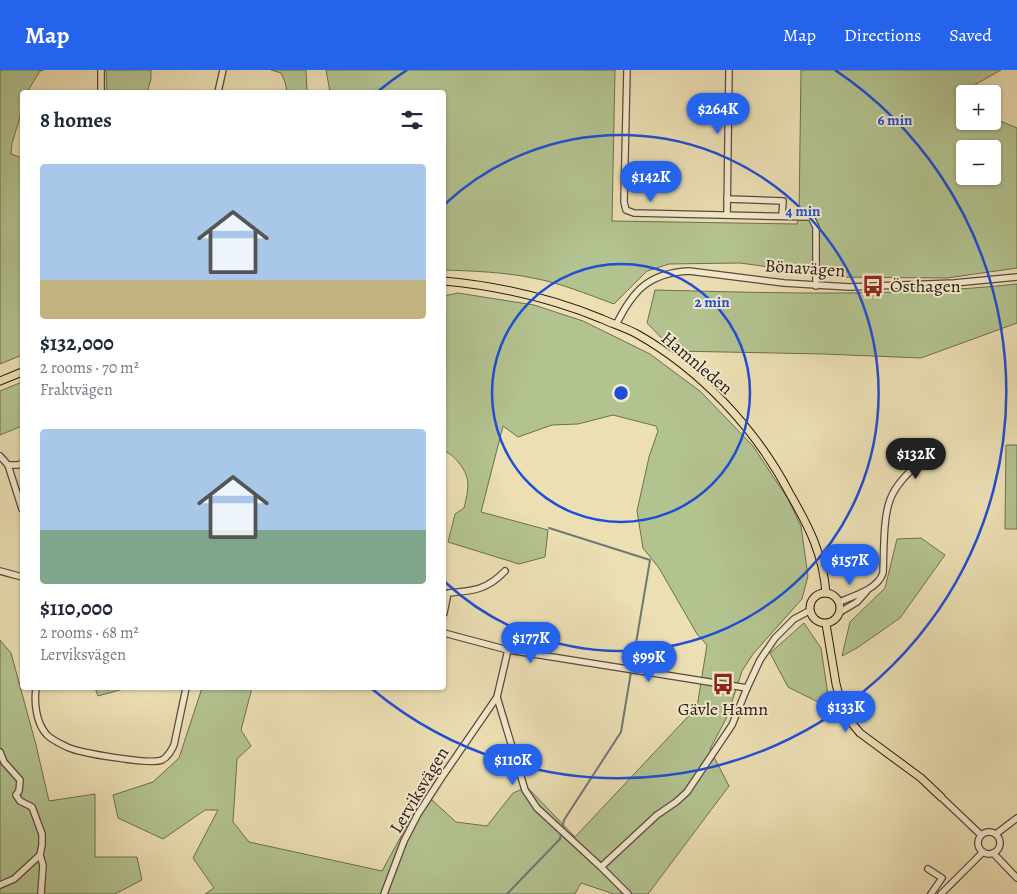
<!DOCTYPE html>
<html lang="en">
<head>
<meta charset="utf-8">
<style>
	:root { --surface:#fff; --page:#f6f6f7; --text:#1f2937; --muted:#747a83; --accent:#2563eb }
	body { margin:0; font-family:Alegreya,serif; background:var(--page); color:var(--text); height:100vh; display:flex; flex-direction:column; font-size:19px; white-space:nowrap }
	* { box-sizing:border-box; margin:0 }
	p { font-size:16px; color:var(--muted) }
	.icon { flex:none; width:28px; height:28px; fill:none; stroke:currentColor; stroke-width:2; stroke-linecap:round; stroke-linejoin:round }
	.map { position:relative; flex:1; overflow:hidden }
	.panel { position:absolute; left:20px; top:20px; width:426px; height:600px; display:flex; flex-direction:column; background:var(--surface); border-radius:5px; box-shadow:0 1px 4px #0004 }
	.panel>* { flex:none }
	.buttons { position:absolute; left:956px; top:15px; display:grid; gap:10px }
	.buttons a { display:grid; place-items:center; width:45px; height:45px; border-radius:5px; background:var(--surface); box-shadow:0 1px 4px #0004; font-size:25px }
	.price { position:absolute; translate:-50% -42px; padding:0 11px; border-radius:18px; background:var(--accent); color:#fff; font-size:16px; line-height:32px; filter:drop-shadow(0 1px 2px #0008) }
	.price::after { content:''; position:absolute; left:50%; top:30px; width:15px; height:11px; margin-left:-8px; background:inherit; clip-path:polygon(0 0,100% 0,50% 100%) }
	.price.current { background:#222; color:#fff }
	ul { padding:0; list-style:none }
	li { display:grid; align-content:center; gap:10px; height:265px; padding:0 20px }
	li span { display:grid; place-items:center; height:155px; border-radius:5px; color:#555 }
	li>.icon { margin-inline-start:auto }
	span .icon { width:90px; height:90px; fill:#fffc; stroke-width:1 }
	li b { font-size:21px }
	h2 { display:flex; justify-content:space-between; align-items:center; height:60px; padding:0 20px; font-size:21px }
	header { display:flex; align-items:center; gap:30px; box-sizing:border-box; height:70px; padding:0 25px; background:var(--accent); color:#fff }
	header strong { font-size:24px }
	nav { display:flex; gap:28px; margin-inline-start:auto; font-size:18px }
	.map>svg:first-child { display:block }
	.green { fill:#b3c390; stroke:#6d6e52; fill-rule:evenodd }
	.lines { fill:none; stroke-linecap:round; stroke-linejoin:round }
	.stream { stroke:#6c7a73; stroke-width:2 }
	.minor-casing { stroke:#584a3b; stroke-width:8 }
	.major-casing { stroke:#271813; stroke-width:9 }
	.minor { stroke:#f3eace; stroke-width:5.5 }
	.major { stroke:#ecdfb4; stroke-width:7 }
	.ring { fill:none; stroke:#1d4ed8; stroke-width:2.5 }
	.labels { text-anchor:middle; stroke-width:4; stroke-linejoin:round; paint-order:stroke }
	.street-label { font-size:18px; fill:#271813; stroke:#f3eace }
	.poi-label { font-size:18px; fill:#271813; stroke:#f3eace; text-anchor:start }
	.centre { fill:#1d4ed8; stroke:#f3eace; stroke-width:2.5 }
	.ring-label { font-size:15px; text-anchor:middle; font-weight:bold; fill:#1d4ed8; stroke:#f3eace; stroke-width:4; stroke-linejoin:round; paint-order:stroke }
</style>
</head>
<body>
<header>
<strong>Map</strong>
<nav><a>Map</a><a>Directions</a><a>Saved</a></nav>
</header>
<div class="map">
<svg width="1017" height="824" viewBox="0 0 1017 824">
	<rect width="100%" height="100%" fill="#ecdfb4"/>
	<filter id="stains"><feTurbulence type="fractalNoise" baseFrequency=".004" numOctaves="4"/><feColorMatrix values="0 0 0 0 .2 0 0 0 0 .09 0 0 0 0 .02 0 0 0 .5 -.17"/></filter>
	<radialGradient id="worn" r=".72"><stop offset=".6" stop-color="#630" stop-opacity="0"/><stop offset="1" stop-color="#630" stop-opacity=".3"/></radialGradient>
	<!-- green -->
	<g class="green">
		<polygon points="0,0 44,0 40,1 27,22 22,22 22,41 12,73 11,84 22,88 22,285 0,294"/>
		<polygon points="106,0 151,0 151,9 147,22 107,22"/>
		<polygon points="271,0 306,0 307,22 287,22 285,12 281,3"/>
		<path d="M326,0H615L612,151L797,154L799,146L801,0H1001L976,14L971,24H965V34L963,37L965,38V51H992L993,48L1017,58V198L947,208L829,207L799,201L740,193L669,194L647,201L614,234C587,224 560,213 533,208C504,202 473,201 444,200V22H330ZM965,79H992V106H965Z"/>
		<path d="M1017,214V253L921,288L824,284L674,281L647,253L655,220C776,223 897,227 1017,214Z"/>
		<path d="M458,223L534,235L583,251L650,284L701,322L753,376L788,429L801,456L808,506L802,529L753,584L742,601L727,647L710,679L729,716L648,824H614L581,813L575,824H205L214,818L193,788L218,740H205L163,769L118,748L113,725L153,712L179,688L202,618H252L241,660L251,676L237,689L233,752L249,772L382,801L416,739L432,730L456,752L487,756L513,723L527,717L575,767L697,637L707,575L697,564L659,498L643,478L637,441L649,387L658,361L656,356L613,345L578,354L552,355L518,367L503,356L481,442L548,460L545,487L519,494L448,472L455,444L464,438C468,420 472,409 459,393C454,387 451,384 444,381V226Z"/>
		<polygon points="22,312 22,356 0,365 0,321"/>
		<polygon points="1006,375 1017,375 1017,459 1005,459"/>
		<polygon points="921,468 945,485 900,548 857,578 842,586 850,552 885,518 897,469"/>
		<polygon points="804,553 821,578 830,638 788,617 770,583"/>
		<polygon points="0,570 11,583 36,675 49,731 95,724 95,787 137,787 142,810 115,824 0,824"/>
		<polygon points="95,618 127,618 98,626"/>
	</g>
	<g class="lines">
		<!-- stream -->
		<g class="stream">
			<polyline points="549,458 650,490 632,597"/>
			<polyline points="562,759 564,750 621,662 631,602"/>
			<polyline points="507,824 560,769 561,764"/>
		</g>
		<!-- minor casing -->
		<g class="minor-casing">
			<g id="minor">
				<polyline points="101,0 101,22"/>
				<polyline points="627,0 624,132 626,140 634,143 811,147 816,157 816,216"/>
				<polyline points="218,22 223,0"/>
				<polyline points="727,129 783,131 782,146"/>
				<polyline points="727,145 729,0"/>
				<path d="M616,255C633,220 649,203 689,201L784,213L849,217L954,213L1017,207"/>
				<polyline points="0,386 8,395 18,395 22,393"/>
				<polyline points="8,395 22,439"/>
				<polyline points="0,501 22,507"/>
				<path d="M839,532C854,526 878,519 883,503C884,482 883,448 890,430C895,415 910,401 921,391H934"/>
				<polyline points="840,542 857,532 866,522"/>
				<path d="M444,543L448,523C473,521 487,520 505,501"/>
				<polyline points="444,563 508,580 747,618"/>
				<path d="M36,618C34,633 36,653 47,665C52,670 61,674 67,677C80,683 150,695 162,690C168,687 171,681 174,675L186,618"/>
				<polyline points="497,627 525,720 537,738 601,797 628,824"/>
				<polyline points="0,682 4,692 20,710 19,721 16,725 20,731 32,737 42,764 42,775 40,785 43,795 41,824"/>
				<polyline points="941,727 981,765"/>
				<circle cx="989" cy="773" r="11"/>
				<polyline points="996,764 1017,748"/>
				<polyline points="993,783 1017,808"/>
				<polyline points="601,797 657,745 676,732 687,722 732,655 747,618 760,590 775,568 794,549 809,541"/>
				<polyline points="928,799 942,808 931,824"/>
				<polyline points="0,815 14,809 40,785"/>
				<polyline points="384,824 404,771 418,744 442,707 497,627 508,580"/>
				<polyline points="941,824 983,782"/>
			</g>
		</g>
		<!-- major casing -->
		<g class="major-casing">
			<g id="major">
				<path d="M444,211C498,216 551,228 602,249C613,254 626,258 637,264C701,300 756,359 790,424C809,457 823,484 826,523"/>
				<polyline points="0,311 22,302"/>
				<circle cx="825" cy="538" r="15"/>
				<polyline points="826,554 836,614 843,640 849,650 860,663 921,708 941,727"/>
			</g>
		</g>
		<!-- minor -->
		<use href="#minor" class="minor"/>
		<!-- major -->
		<use href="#major" class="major"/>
	</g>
	<!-- distance rings -->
	<g class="ring">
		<circle cx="621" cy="323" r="129"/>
		<path d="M445 134A258 258 0 1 1 445 512"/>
		<path d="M377 22A387 387 0 0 1 407 0M835 0A387 387 0 1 1 372 619"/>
	</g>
	<!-- icons -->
	<defs>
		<g id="bus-bare" transform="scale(1.725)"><path d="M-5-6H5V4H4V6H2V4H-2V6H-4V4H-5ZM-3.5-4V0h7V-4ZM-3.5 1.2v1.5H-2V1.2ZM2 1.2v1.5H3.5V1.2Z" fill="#8f2418" stroke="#f3eace" stroke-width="2.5" paint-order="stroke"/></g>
	</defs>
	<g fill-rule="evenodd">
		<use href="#bus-bare" x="873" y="216"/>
		<use href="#bus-bare" x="723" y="614"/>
	</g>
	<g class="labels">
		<!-- street labels -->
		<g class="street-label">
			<text transform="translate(805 198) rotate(4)" y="6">Bönavägen</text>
			<text transform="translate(697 293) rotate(40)" y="6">Hamnleden</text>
			<text transform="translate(419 720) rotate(-59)" y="6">Lerviksvägen</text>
		</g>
		<!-- poi labels -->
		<g class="poi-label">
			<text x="890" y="222">Östhagen</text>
			<text x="723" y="645" text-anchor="middle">Gävle Hamn</text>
		</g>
	</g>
	<circle cx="621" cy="323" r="8" class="centre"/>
	<g class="ring-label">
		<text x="895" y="55">6 min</text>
		<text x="803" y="146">4 min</text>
		<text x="712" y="237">2 min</text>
	</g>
	<rect width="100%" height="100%" filter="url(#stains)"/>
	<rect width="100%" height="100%" fill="url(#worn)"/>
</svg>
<div class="buttons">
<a>+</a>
<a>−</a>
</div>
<b class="price" style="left:718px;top:65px">$264K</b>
<b class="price" style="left:651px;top:133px">$142K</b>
<b class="price current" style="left:916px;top:410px">$132K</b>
<b class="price" style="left:850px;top:516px">$157K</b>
<b class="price" style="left:531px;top:594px">$177K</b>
<b class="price" style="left:649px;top:613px">$99K</b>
<b class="price" style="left:846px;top:663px">$133K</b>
<b class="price" style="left:513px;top:716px">$110K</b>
<section class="panel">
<h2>8 homes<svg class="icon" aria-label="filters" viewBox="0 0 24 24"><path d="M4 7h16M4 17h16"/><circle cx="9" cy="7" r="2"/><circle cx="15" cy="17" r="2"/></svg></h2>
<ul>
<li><span style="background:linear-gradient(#a9c7e8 75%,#c2b280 0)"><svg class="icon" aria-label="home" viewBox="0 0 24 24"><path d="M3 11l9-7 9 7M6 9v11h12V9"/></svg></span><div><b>$132,000</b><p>2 rooms · 70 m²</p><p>Fraktvägen</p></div></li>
<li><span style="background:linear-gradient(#a9c7e8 65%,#7fa58c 0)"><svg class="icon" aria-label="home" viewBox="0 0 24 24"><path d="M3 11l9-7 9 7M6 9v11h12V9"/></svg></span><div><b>$110,000</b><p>2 rooms · 68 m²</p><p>Lerviksvägen</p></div></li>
</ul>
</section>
</div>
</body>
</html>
